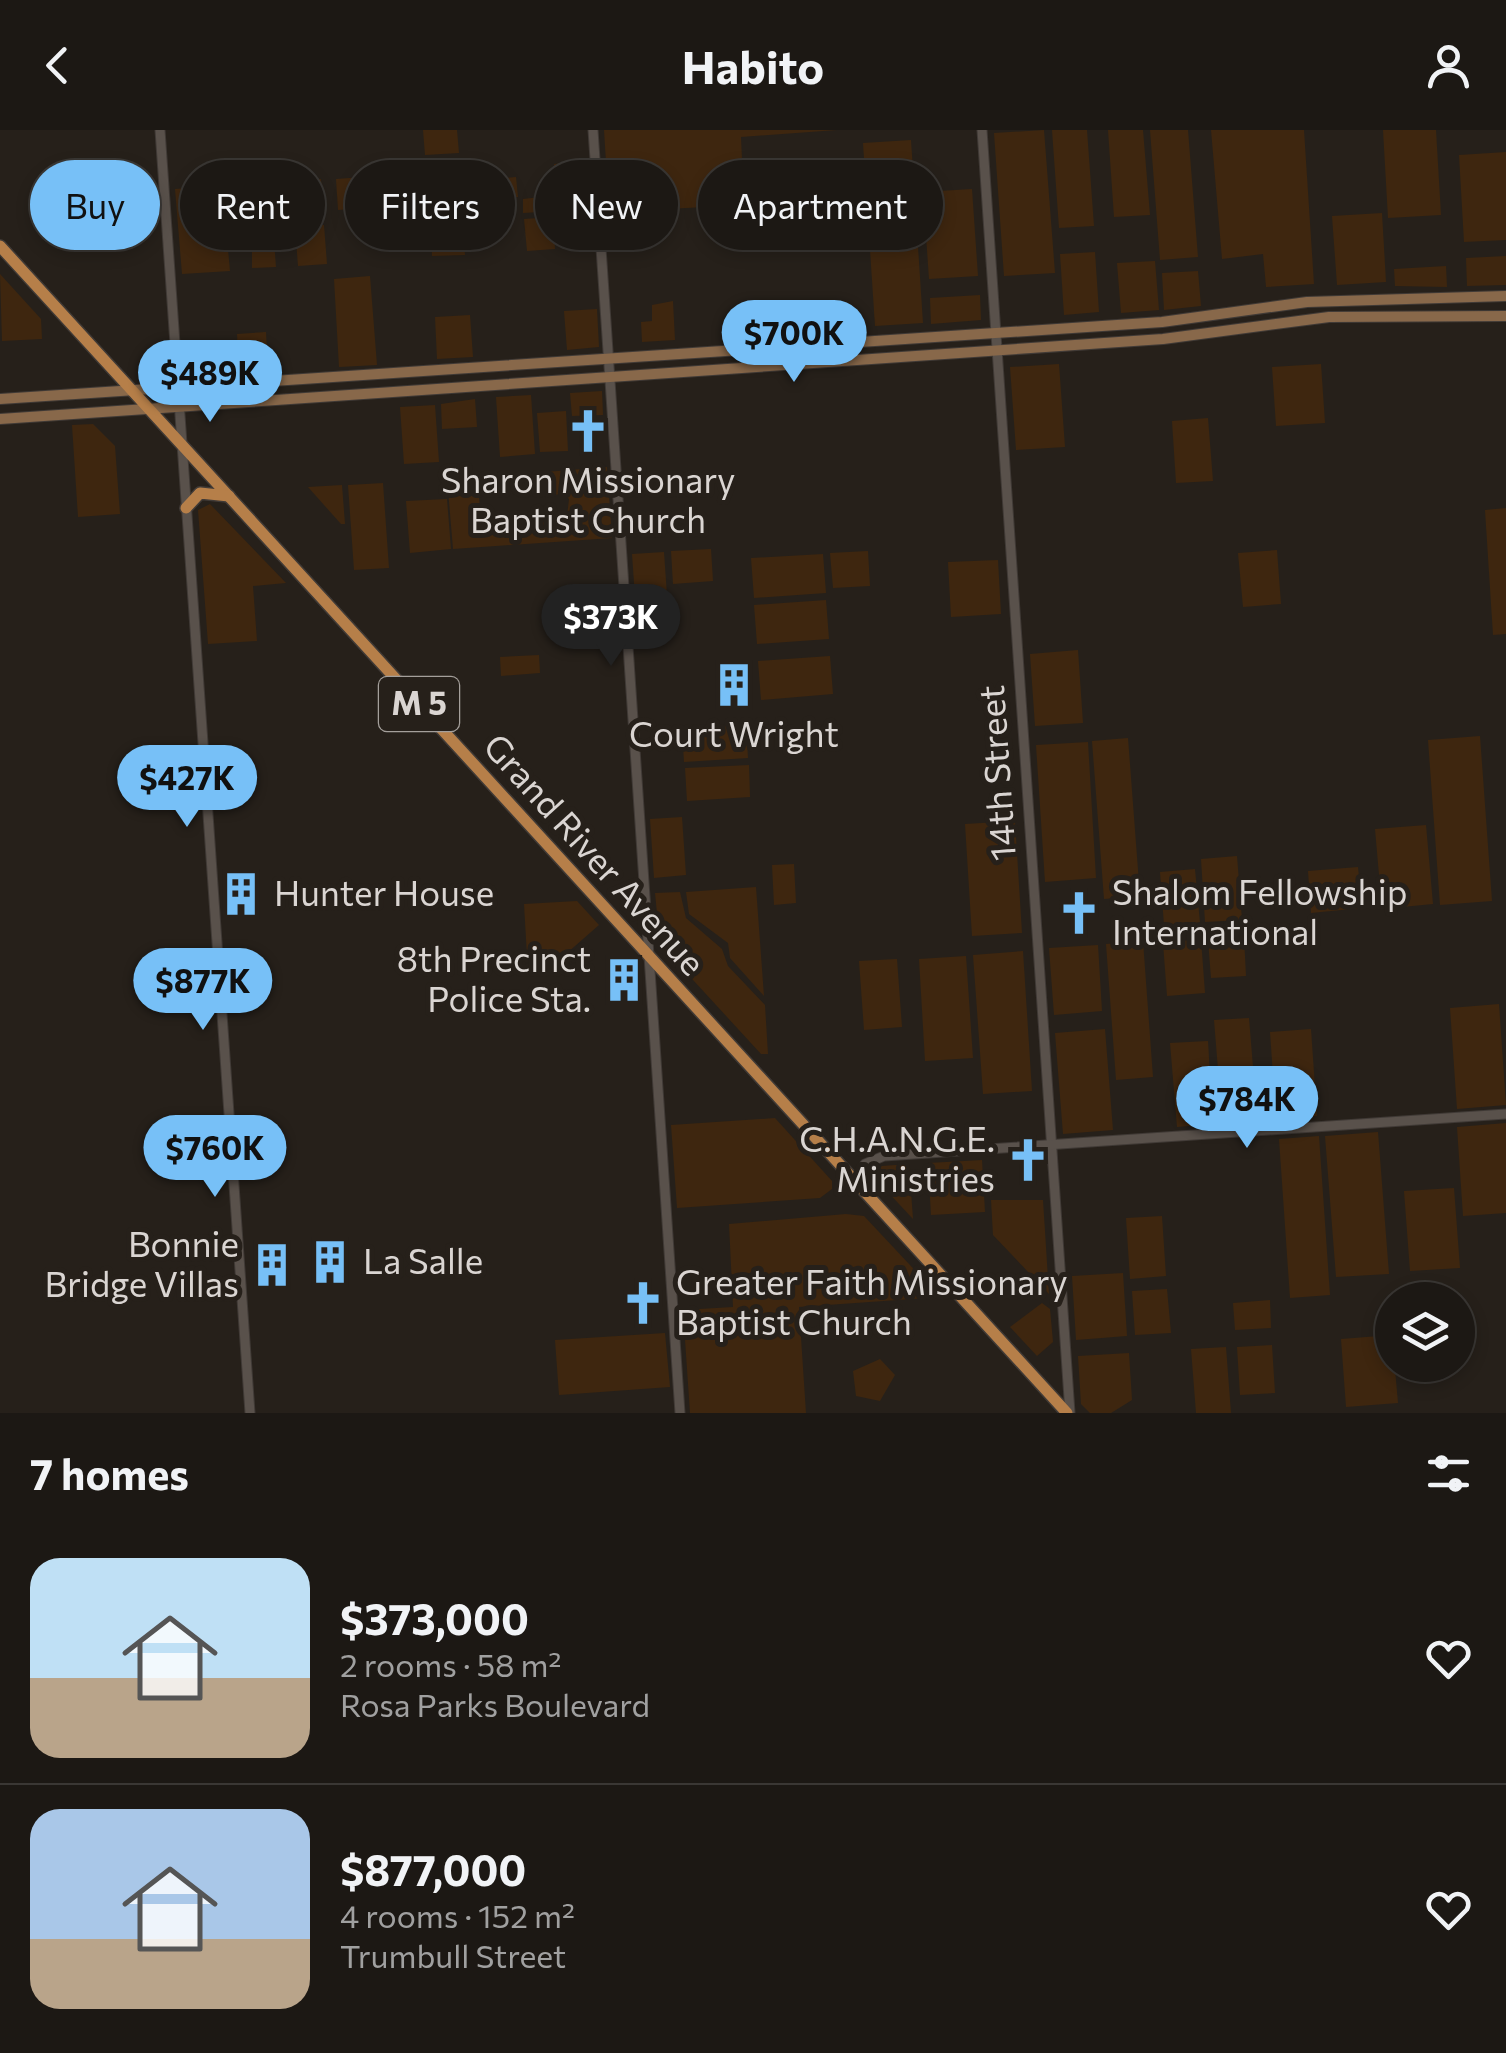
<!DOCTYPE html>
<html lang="en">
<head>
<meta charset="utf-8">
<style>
	:root { --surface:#1c1814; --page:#25211d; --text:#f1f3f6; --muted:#a0a0a0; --line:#3a3734; --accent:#77c0f7 }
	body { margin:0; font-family:Commissioner,sans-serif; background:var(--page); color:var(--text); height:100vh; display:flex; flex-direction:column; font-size:38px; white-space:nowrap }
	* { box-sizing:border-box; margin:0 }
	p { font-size:32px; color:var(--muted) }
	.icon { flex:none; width:55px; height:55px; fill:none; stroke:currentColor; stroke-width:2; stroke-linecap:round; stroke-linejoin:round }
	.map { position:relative; height:1283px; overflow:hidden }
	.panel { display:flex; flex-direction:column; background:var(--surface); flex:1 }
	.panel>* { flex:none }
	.banner { position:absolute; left:30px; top:30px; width:1000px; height:90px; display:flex; gap:20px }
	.tools { position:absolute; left:1375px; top:1152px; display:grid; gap:20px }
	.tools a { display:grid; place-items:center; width:100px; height:100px; border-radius:50%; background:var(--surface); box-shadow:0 5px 15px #0003,0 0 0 2px var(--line); font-size:50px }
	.price { position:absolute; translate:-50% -85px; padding:0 22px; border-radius:35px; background:var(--accent); color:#111; font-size:32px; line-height:65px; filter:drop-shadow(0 2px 5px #0008) }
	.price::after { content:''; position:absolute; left:50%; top:60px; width:30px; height:22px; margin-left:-15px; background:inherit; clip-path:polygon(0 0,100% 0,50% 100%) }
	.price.selected { background:#222; color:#fff }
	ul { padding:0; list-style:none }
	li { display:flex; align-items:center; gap:30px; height:250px; padding:0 30px }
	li+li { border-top:2px solid var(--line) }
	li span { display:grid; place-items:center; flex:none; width:280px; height:200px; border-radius:30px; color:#555 }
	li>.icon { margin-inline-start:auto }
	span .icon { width:120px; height:120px; fill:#fffc; stroke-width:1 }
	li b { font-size:42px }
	h2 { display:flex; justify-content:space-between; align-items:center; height:120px; padding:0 30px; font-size:42px }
	.pill { padding:0 35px; border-radius:45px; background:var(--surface); box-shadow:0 5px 15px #0003,0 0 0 2px var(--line); font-size:35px; line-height:90px }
	.pill.selected { background:var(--accent); color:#111 }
	header { display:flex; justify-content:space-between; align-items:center; height:130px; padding:0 30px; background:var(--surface); font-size:45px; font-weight:700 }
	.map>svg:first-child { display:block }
	.green { fill:#3e260f }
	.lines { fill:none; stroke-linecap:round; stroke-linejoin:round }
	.tertiary-casing { stroke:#403a36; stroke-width:11 }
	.secondary-casing { stroke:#403a36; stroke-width:12 }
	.primary-casing { stroke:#403a36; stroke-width:14 }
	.tertiary { stroke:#59514b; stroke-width:9 }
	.secondary { stroke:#88684a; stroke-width:10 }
	.primary { stroke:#b67f49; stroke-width:11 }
	.labels { text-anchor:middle; stroke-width:10; stroke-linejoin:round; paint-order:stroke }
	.shield { fill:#26201a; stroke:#a49f9b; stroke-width:2.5 }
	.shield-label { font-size:32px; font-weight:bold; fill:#dad5d2 }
	.poi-label { font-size:35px; fill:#dad5d2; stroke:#26201a; text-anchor:start }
	.street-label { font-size:35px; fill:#dad5d2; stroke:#26201a }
</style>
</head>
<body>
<header><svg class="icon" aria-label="back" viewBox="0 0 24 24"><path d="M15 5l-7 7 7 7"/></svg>Habito<svg class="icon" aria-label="person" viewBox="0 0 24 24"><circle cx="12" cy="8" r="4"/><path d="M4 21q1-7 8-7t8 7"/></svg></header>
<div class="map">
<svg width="1506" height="1283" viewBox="0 0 1506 1283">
	<rect width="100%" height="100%" fill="#26201a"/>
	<!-- green -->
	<g class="green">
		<polygon points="423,0 457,0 459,23 425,25"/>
		<polygon points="604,0 837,0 741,7 744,75 609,82"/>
		<polygon points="1044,0 1055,143 1004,146 994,3"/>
		<polygon points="1052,0 1087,0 1094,96 1059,98"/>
		<polygon points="1108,0 1143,0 1150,85 1114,87"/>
		<polygon points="1150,0 1188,0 1198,127 1160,130"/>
		<polygon points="1211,0 1304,0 1314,154 1266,157 1263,124 1222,129"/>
		<polygon points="1383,0 1436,0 1441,85 1388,88"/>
		<polygon points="911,10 923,193 875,196 863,13"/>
		<polygon points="1506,22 1506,110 1464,112 1459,25"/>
		<polygon points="588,31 590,64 557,66 558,81 523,83 523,69 557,65 554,34"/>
		<polygon points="363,47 365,78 338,80 336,49"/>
		<polygon points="516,47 518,67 484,70 482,50"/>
		<polygon points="321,49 324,89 250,94 247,54"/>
		<polygon points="222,55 230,141 182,144 175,59"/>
		<polygon points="972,59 978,146 929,149 923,62"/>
		<polygon points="461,61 462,82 428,84 427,63"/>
		<polygon points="1382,83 1386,152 1337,155 1332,86"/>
		<polygon points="553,87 555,119 527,121 524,89"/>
		<polygon points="324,95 327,134 298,136 295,97"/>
		<polygon points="273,97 276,137 252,138 252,99"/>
		<polygon points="463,103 465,125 432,126 431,105"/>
		<polygon points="1095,122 1099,182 1064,185 1060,124"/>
		<polygon points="1506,126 1506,155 1467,156 1466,128"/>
		<polygon points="1155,131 1159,180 1121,183 1117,133"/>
		<polygon points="1446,136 1447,157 1395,156 1394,139"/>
		<polygon points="1198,141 1201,176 1164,180 1162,143"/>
		<polygon points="0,144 41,189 42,209 2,211"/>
		<polygon points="370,146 377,235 339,237 334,149"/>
		<polygon points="980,165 981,190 931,194 930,168"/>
		<polygon points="673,171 675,210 642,212 641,192 652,191 652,175"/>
		<polygon points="597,179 599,217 567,220 564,181"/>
		<polygon points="470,185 473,227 437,229 435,187"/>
		<polygon points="266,202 268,239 239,240 237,204"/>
		<polygon points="1059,234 1065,317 1016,320 1010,237"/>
		<polygon points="1321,234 1325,293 1276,296 1272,237"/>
		<polygon points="602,261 603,285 572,286 570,263"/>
		<polygon points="531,265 535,324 500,327 496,267"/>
		<polygon points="475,269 477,297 442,299 441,274"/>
		<polygon points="435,275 439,332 404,334 400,277"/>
		<polygon points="566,281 568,321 540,322 537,283"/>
		<polygon points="1208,288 1213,351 1176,353 1172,291"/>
		<polygon points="93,294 115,316 120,384 78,387 72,295"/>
		<polygon points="607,337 612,408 453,419 447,348 486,346 487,352 478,354 481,391 532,388 532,394 542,394 542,388 567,386 569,369 564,364 535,366 533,343"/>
		<polygon points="383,353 389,438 354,440 348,355"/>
		<polygon points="342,355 345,394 341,394 308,357"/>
		<polygon points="447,369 451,419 410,423 406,371"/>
		<polygon points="210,374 286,453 253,456 257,511 208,514 198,380"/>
		<polygon points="1506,378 1506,504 1493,505 1485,380"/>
		<polygon points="711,419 713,451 673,454 671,421"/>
		<polygon points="1277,420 1281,474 1243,477 1238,423"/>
		<polygon points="868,421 870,456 833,458 830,423"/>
		<polygon points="664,422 669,494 637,496 632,424"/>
		<polygon points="823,424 826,463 754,468 751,428"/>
		<polygon points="998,430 1001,484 951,487 948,432"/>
		<polygon points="826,470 829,509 757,514 754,475"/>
		<polygon points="1078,520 1083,593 1035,596 1030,524"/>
		<polygon points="539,525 540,543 501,546 500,527"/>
		<polygon points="830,526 833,564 761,570 758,531"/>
		<polygon points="746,595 748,628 684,632 682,599"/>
		<polygon points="1480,606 1492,771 1440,775 1428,610"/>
		<polygon points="1128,608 1140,766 1104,769 1092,611"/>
		<polygon points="1088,612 1096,748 1045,752 1036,615"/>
		<polygon points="749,635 750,667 687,671 685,638"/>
		<polygon points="682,687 686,745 654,748 650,689"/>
		<polygon points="1015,691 1022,803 972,806 965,694"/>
		<polygon points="1426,695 1433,774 1382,779 1375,699"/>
		<polygon points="1237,726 1242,790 1205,792 1201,729"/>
		<polygon points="794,734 796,773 774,775 772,735"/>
		<polygon points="1358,737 1362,778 1311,783 1308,741"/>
		<polygon points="1195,739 1200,793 1164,795 1160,742"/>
		<polygon points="756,757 764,866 730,828 728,813 689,784 686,762"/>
		<polygon points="680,762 686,788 722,819 728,836 765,875 768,924 761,924 660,814 655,763"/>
		<polygon points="577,771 599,795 567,823 527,826 524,774"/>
		<polygon points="1244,807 1246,846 1211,848 1208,810"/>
		<polygon points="1201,809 1205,863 1167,866 1163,813"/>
		<polygon points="1143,811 1153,947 1116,950 1106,814"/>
		<polygon points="1098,815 1102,881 1054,885 1049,818"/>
		<polygon points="1023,821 1032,961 983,964 973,825"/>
		<polygon points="966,826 973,928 925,931 919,829"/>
		<polygon points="897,829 902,897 864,900 859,831"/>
		<polygon points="1499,874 1506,975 1457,979 1450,878"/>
		<polygon points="1249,888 1254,949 1219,952 1214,890"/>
		<polygon points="1105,899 1113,1000 1063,1004 1055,903"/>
		<polygon points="1311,899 1317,986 1276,989 1270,902"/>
		<polygon points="1208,911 1213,994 1177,997 1170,913"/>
		<polygon points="775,988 832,1051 832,1059 820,1068 677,1078 671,995"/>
		<polygon points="1506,993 1506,1083 1463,1086 1457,997"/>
		<polygon points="1378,1002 1389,1144 1336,1147 1325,1006"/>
		<polygon points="1319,1006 1330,1165 1290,1168 1279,1009"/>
		<polygon points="982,1030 985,1082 931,1085 928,1033"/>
		<polygon points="909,1034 913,1089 872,1045 882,1036"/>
		<polygon points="1454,1058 1460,1138 1410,1141 1404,1061"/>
		<polygon points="991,1070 1043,1070 1049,1164 993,1105"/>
		<polygon points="846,1084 864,1086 940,1167 799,1177 806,1283 690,1283 683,1180 733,1177 729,1094"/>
		<polygon points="1162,1086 1166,1146 1130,1149 1126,1088"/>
		<polygon points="1123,1143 1127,1206 1076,1210 1072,1146"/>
		<polygon points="1167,1159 1171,1203 1135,1205 1132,1161"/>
		<polygon points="1270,1170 1271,1198 1235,1200 1233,1173"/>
		<polygon points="1042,1173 1050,1179 1053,1212 1037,1226 1010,1197"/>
		<polygon points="665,1203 670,1257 559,1265 555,1210"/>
		<polygon points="1392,1205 1398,1273 1346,1277 1341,1209"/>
		<polygon points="1272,1215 1275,1263 1240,1265 1237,1217"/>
		<polygon points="1226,1217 1231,1283 1196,1283 1191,1219"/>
		<polygon points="1129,1223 1132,1270 1111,1283 1090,1283 1081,1274 1078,1226"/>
		<polygon points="880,1229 895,1245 880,1271 856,1266 853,1241"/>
	</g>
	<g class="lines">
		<!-- tertiary casing -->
		<g class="tertiary-casing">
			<g id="tertiary">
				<polyline points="160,0 250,1283"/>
				<polyline points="593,0 680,1283"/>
				<polyline points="982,0 1070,1283"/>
				<polyline points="854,1051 865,1034 884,1026 1506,984"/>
			</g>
		</g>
		<!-- secondary casing -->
		<g class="secondary-casing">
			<g id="secondary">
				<polyline points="0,269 1162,192 1307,172 1506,166"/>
				<polyline points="0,289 1163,209 1329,187 1506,186"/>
			</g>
		</g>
		<!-- primary casing -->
		<g class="primary-casing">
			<g id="primary">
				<polyline points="0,116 1067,1283"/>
				<polyline points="186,378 200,363 229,366"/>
			</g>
		</g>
		<!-- tertiary -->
		<use href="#tertiary" class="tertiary"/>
		<!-- secondary -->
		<use href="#secondary" class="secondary"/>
		<!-- primary -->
		<use href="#primary" class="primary"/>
	</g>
	<!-- icons -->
	<defs>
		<g id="church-bare" transform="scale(3.45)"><path d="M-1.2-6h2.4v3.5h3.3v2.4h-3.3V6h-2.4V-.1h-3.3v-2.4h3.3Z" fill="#77c0f7" stroke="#26201a" stroke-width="2.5" paint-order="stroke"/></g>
		<g id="building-bare" transform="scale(3.45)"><path d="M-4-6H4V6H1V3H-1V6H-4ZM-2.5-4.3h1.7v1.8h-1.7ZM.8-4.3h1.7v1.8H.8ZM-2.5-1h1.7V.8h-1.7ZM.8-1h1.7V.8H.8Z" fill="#77c0f7" stroke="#26201a" stroke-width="2.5" paint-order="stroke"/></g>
	</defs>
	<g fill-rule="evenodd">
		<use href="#church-bare" x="588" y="301"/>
		<use href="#building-bare" x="734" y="555"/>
		<use href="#building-bare" x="241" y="764"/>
		<use href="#church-bare" x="1079" y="783"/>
		<use href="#building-bare" x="624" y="850"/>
		<use href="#church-bare" x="1028" y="1030"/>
		<use href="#building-bare" x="330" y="1132"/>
		<use href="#building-bare" x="272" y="1135"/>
		<use href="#church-bare" x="643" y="1173"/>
	</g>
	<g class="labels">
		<!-- shield labels -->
		<rect class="shield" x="379" y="547" width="80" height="54" rx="8"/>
		<g class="shield-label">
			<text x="419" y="585">M 5</text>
		</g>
		<!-- poi labels -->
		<g class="poi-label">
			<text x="588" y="363" text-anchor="middle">Sharon Missionary<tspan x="588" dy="40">Baptist Church</tspan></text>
			<text x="734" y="617" text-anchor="middle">Court Wright</text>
			<text x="1112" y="775">Shalom Fellowship<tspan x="1112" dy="40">International</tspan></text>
			<text x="274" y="776">Hunter House</text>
			<text x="591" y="842" text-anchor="end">8th Precinct<tspan x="591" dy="40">Police Sta.</tspan></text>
			<text x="995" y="1022" text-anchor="end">C.H.A.N.G.E.<tspan x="995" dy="40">Ministries</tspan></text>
			<text x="239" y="1127" text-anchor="end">Bonnie<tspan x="239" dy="40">Bridge Villas</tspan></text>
			<text x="363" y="1144">La Salle</text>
			<text x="676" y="1165">Greater Faith Missionary<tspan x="676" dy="40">Baptist Church</tspan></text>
		</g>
		<!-- street labels -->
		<g class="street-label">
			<text transform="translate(998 643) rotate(-94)" y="12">14th Street</text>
			<text transform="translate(594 725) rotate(48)" y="12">Grand River Avenue</text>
		</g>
	</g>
</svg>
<div class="tools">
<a><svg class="icon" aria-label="layers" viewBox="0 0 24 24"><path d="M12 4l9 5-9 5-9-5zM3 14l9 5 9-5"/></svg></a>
</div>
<b class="price" style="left:794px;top:255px">$700K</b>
<b class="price" style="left:210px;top:295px">$489K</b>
<b class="price selected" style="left:611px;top:539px">$373K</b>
<b class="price" style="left:187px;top:700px">$427K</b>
<b class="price" style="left:203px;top:903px">$877K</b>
<b class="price" style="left:1247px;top:1021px">$784K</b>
<b class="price" style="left:215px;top:1070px">$760K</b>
<div class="banner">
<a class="pill selected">Buy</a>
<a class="pill">Rent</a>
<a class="pill">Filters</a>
<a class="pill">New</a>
<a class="pill">Apartment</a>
</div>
</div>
<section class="panel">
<h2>7 homes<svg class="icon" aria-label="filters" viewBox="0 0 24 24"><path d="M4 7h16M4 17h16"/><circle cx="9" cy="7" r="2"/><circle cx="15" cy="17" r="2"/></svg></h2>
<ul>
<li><span style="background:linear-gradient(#bfe0f5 60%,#b9a48a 0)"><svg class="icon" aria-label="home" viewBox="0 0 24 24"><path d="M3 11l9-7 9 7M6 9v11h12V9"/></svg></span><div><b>$373,000</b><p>2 rooms · 58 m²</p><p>Rosa Parks Boulevard</p></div><svg class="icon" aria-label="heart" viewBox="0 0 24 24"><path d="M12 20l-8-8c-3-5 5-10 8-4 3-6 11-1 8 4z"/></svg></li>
<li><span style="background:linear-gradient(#a9c7e8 65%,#b9a48a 0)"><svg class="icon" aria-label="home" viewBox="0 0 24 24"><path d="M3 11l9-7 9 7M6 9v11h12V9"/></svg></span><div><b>$877,000</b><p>4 rooms · 152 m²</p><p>Trumbull Street</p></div><svg class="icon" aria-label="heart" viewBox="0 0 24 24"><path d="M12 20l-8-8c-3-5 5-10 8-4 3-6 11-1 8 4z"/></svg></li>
</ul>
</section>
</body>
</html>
